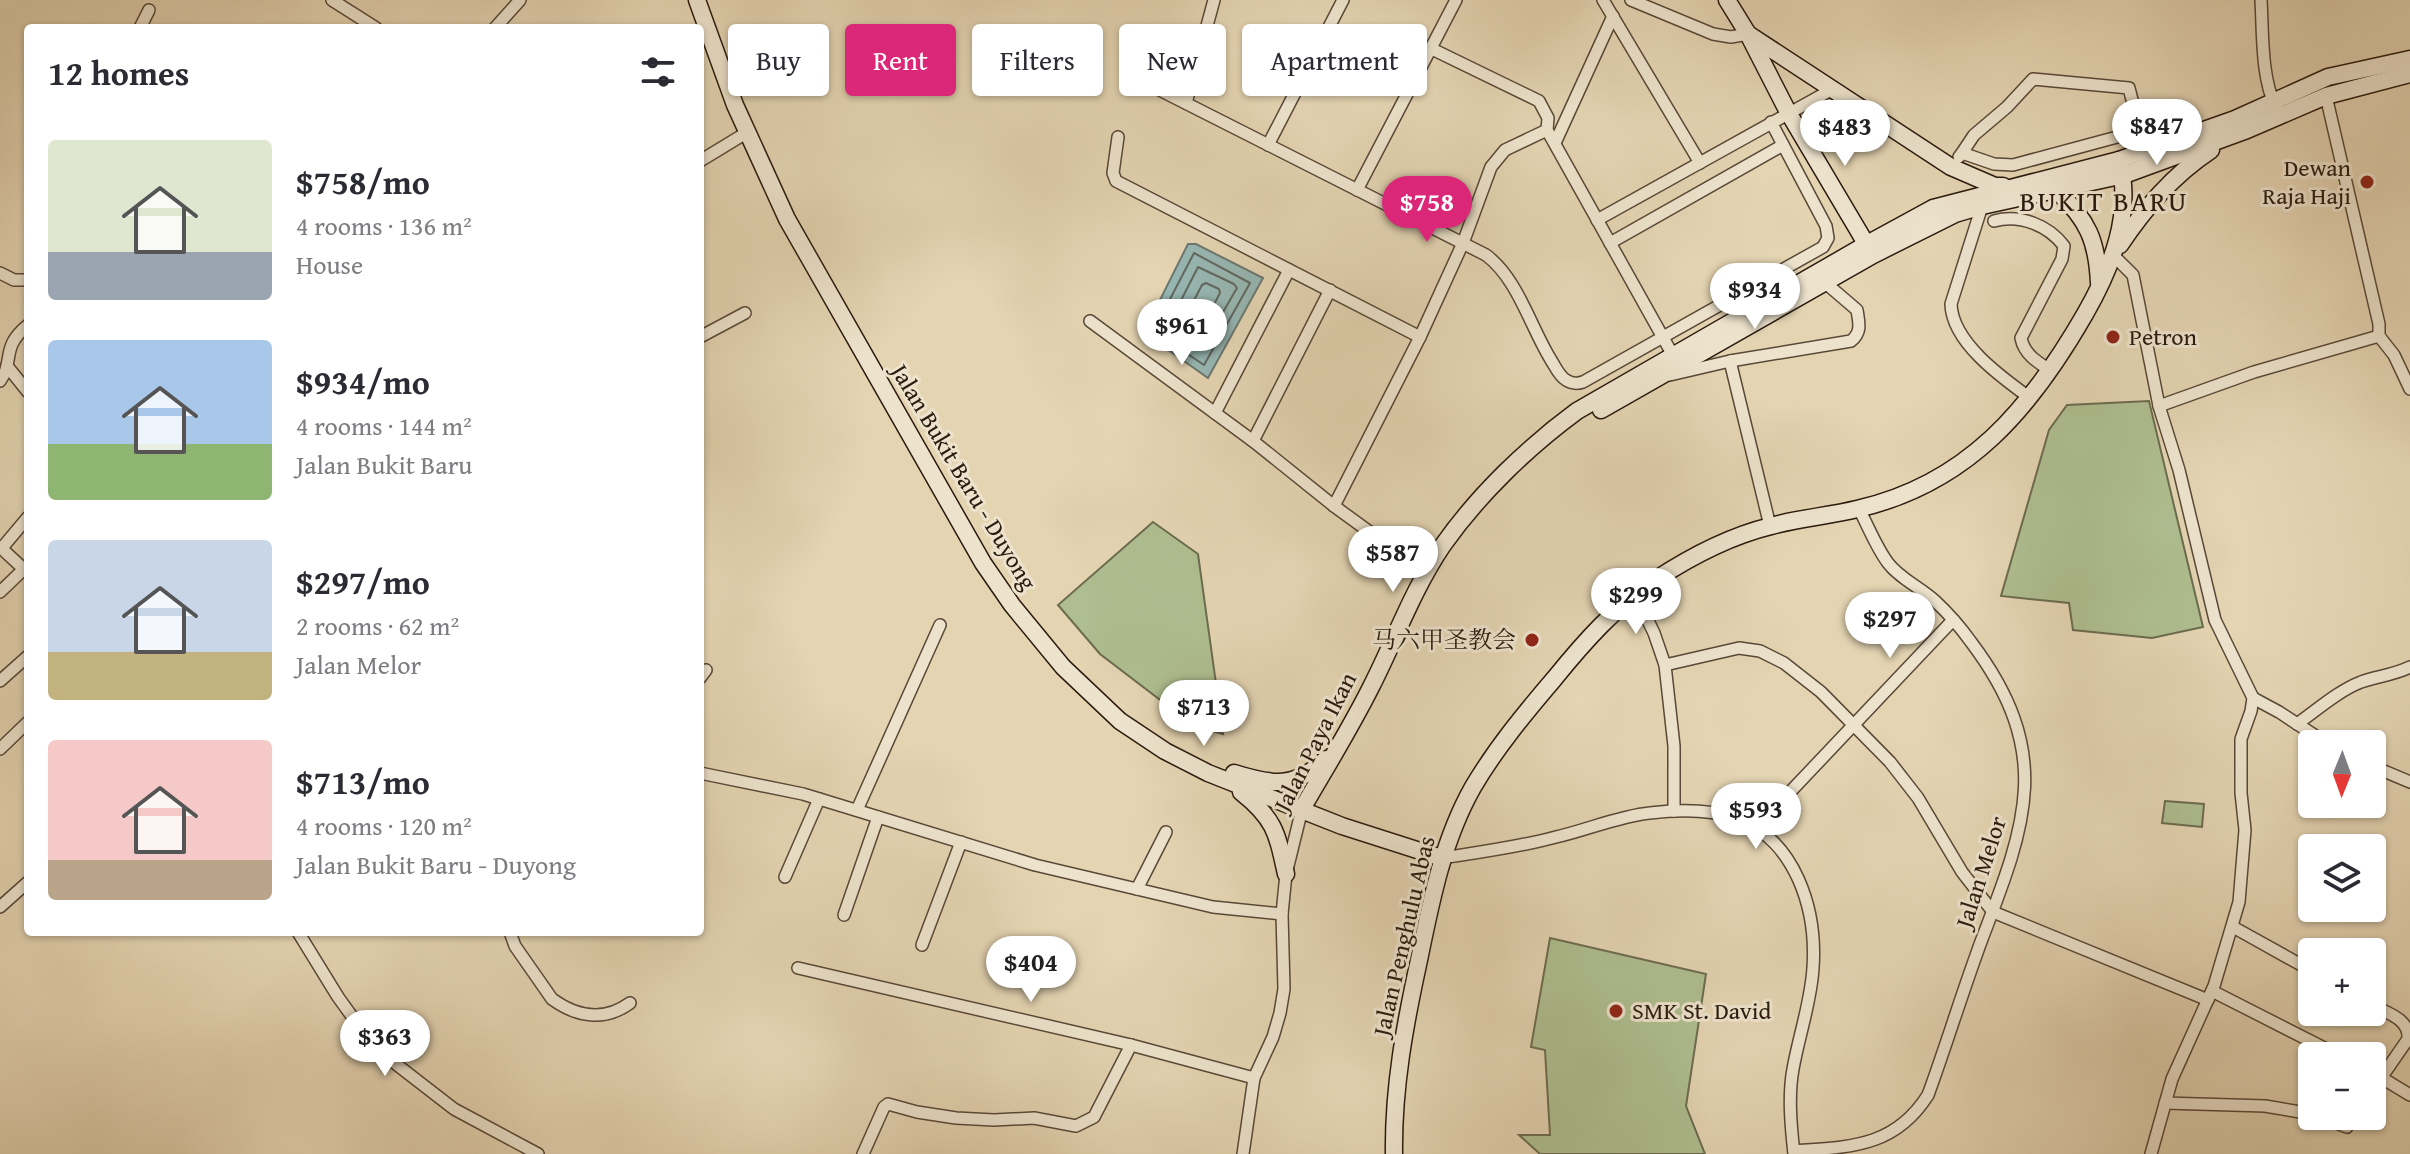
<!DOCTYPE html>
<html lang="en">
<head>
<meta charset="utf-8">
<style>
	:root { --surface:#fff; --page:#f2f2f3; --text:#2b2b33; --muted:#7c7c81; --accent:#db2777 }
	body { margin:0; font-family:"Gentium Book Plus","Noto Serif SC",serif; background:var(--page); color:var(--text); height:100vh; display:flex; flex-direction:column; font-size:30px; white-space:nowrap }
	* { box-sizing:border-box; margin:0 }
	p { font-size:26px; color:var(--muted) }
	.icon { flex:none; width:44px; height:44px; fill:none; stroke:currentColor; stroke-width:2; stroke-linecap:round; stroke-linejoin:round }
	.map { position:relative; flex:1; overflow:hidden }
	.panel { position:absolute; left:24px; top:24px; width:680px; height:912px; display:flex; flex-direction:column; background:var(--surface); border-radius:8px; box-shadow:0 2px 6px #0004 }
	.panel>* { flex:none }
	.top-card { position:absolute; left:728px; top:24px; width:760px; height:72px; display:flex; gap:16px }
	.needle { width:52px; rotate:181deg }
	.fabs { position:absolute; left:2298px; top:730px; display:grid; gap:16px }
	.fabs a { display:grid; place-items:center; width:88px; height:88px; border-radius:8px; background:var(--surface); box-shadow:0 2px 6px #0004; font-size:40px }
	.price { position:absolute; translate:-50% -68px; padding:0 18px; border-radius:28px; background:#fff; color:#222; font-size:26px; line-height:52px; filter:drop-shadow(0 2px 4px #0008) }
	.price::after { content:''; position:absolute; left:50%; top:48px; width:24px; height:18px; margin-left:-12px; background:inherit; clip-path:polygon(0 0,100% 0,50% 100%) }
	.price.current { background:var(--accent); color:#fff }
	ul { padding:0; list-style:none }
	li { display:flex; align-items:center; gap:24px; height:200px; padding:0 24px }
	li span { display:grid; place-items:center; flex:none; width:224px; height:160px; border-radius:8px; color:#555 }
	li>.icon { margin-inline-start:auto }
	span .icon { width:96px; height:96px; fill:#fffc; stroke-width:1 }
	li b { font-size:34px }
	h2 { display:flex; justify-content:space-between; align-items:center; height:96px; padding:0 24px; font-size:34px }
	.chip { padding:0 28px; border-radius:8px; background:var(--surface); box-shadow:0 2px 6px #0004; font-size:28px; line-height:72px }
	.chip.current { background:var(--accent); color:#fff }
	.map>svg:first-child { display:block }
	.green { fill:#aebe90; stroke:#6c6c4f; stroke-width:2 }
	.water { fill:#97b7b3; stroke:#6c7871; stroke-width:2 }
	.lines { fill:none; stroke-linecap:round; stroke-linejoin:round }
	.shore { stroke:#616860; stroke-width:2 }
	.minor-casing { stroke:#594837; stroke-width:14 }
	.secondary-casing { stroke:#2b1a0e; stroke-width:19 }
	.minor { stroke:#ede3cd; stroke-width:11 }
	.secondary { stroke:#ede3cd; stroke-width:16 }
	.poi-dot { fill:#8f2418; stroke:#ede3cd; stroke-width:3 }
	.labels { text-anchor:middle; stroke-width:6; stroke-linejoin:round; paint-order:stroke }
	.poi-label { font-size:24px; fill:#2b1a0e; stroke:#ede3cd; text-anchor:end }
	.street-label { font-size:24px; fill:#2b1a0e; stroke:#ede3cd }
	.quarter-label { font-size:28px; letter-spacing:2px; fill:#2b1a0e; stroke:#ede3cd }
</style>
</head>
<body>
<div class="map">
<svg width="2410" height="1154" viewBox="0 0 2410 1154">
	<rect width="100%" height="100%" fill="#e4d4b2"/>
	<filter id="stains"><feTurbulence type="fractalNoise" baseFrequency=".0025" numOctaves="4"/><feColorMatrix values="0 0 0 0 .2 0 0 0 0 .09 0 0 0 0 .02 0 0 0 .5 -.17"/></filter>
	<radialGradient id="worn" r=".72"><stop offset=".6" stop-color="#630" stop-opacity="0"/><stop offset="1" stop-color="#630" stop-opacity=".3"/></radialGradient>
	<!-- green -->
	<g class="green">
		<polygon points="2149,401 2203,627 2152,638 2073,630 2069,603 2001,596 2049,430 2067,405"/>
		<polygon points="1153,522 1198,554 1223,734 1193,725 1100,654 1058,605"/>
		<polygon points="2165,801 2204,804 2202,827 2162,823"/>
		<polygon points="1550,938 1706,974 1686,1106 1705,1154 1540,1154 1519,1135 1550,1135 1545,1050 1531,1047"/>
	</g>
	<!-- water -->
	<polygon class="water" points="1188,244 1196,244 1263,278 1208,378 1150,337 1148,324"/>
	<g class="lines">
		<!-- shore -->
		<g class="shore">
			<polygon points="1194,253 1250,283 1204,365 1158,334 1156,326"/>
			<polygon points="1198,267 1234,284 1237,288 1201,350 1168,326"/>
			<polygon points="1206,283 1219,289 1220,293 1200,331 1195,332 1183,321 1202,285"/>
		</g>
		<!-- minor casing -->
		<g class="minor-casing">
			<g id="minor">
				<polyline points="332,0 376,28"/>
				<polyline points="1603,0 1700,163"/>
				<polyline points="1631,0 1713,34 1731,37 1748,34"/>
				<path d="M2261,0C2263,34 2261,77 2276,108"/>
				<polyline points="140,28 149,10"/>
				<polyline points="495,28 520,0"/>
				<polyline points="1432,49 1539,101 1548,118 1547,130 1675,359"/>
				<path d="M1136,78L1486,255C1518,279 1530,326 1551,360C1555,366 1559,376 1566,380C1572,384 1577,384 1583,382L1823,247L1828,238L1826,226L1771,122"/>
				<polyline points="2326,96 2379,324 2379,336"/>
				<polyline points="1186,103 1214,0"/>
				<polyline points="1118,137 1113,173 1116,181 1420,337"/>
				<polyline points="1555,143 1613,16"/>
				<polyline points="1268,145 1343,0"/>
				<polyline points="1962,153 1974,135 2007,107 2033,79 2129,88 2138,123 2132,133"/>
				<polyline points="1959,157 1962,153 1994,164 2013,165 2132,133 2139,153"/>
				<polyline points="700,161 746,133"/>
				<polyline points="1357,190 1456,0"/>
				<path d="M1982,206L1951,304C1952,342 2001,377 2030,398"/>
				<polyline points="1597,220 1831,90"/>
				<path d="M1994,221C2020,214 2048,225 2064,246L2062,259L2021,338C2024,354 2037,362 2050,370"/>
				<polyline points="1610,243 1783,145"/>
				<polyline points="2113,255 2133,275 2159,406 2179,470 2215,620 2253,698 2251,711 2241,739 2241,793 2245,830 2239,902 2214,986 2172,1079 2151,1154"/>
				<polyline points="0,273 14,280 28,280"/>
				<polyline points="1090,321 1253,441 1334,506 1426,573"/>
				<polyline points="700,337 745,313"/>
				<polyline points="1730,361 1770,526"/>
				<polyline points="7,366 28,392"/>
				<path d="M1670,375L1730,361L1851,341C1862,332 1859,323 1857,310L1822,280"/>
				<path d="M0,381C15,360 0,348 28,325"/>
				<polyline points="2159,406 2254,372 2379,336 2394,355 2410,389"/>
				<polyline points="1215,413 1289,270"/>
				<polyline points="1253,441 1330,290"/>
				<polyline points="1334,506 1420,337 1463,243 1491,167 1505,150 1547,130"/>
				<polyline points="0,547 28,573"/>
				<polyline points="2,548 28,517"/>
				<polyline points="0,592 24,569"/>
				<polyline points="1636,596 1654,633 1665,665"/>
				<polyline points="700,678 706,670"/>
				<polyline points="0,681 28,656"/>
				<polyline points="2253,698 2279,712 2328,744"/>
				<path d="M2297,724C2317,710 2338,691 2361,682C2378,676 2394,675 2410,667"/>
				<polyline points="0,749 28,722"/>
				<polyline points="2372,766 2410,782"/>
				<polyline points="700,773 803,794 1035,865 1213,907 1282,914"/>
				<polyline points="857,810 940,625"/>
				<polyline points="1674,811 1674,746 1665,665 1739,648 1760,651 1784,663 1821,692 1890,762 1918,798 1962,872 1993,912 2208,1000"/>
				<polyline points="1756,828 1953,620"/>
				<path d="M1442,858C1480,852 1519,847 1556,837C1587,830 1619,816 1650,813C1676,810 1709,809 1735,818C1796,839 1817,910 1813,968C1811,1002 1799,1035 1793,1069C1788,1096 1791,1127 1794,1154"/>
				<polyline points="785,877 819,799"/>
				<polyline points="1137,889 1166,832"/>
				<polyline points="0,907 28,882"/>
				<polyline points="844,915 878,817"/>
				<polyline points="2233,927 2312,971"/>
				<polyline points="298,932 338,997 364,1033 383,1054 454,1109 538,1154"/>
				<path d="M510,932L515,946L552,999C577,1017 604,1022 630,1003"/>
				<polyline points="922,945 961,842"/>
				<polyline points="798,968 1131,1045 1254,1078"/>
				<polyline points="2212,991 2340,1056"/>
				<path d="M2372,1005C2387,1013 2410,1019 2408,1039L2372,1091"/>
				<polyline points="2372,1072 2410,1095"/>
				<polyline points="2165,1103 2265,1106 2312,1114"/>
				<polyline points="2318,1116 2347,1127 2354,1116"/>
				<path d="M1794,1151C1851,1147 1895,1147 1928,1095C1947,1043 1963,990 1982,939C2027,822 2054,752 1971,642C1961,628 1948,613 1935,601C1920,587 1900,579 1888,563C1876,547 1868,526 1859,509"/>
				<polyline points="863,1154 884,1107 888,1104 917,1112 956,1118 994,1120 1034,1118 1076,1126 1094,1117 1131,1045"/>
				<polyline points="1243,1154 1254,1078 1273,1037 1280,1013 1284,989 1282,914 1286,874 1302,809"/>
			</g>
		</g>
		<!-- secondary casing -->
		<g class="secondary-casing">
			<g id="secondary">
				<polyline points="697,0 735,105 787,219 983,563 1012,605 1063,667 1120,721 1165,751 1208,773 1342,826 1442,858"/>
				<polyline points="1727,0 1748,34 1788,112 1871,252"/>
				<polyline points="1748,34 1951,167 1995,186 2003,186"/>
				<path d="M2057,191C2088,220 2097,241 2099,283"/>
				<path d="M2120,245C2145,208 2172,176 2211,150"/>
				<polyline points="1601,410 1873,255 1955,214 1982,206 2124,175 2247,130 2326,96 2410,74"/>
				<path d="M1234,773C1272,785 1295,789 1326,759"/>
				<path d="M1241,792C1275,819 1277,833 1286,874"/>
				<path d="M1302,809C1325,769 1350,729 1371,687C1395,640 1413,589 1443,545C1479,494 1528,447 1577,411L1867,244L1933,208L2119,160L2235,119L2328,77L2410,59"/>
				<path d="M1394,1154C1393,1088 1405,1024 1419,960C1431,901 1443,840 1473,787C1496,748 1525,713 1554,679C1584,642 1615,607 1655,580C1690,557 1730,536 1771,526C1799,518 1829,516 1857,509C1968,484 2031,408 2085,314C2112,267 2133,214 2119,160"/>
			</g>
		</g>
		<!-- minor -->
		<use href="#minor" class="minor"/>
		<!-- secondary -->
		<use href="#secondary" class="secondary"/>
	</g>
	<!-- markers -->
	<g class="poi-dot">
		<circle cx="2367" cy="182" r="8"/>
		<circle cx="2113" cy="337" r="8"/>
		<circle cx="1532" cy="640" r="8"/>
		<circle cx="1616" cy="1011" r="8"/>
	</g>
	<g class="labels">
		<!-- poi labels -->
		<g class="poi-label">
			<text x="2351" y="176">Dewan<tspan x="2351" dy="28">Raja Haji</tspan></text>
			<text x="2129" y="345" text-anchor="start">Petron</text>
			<text x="1516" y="648">马六甲圣教会</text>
			<text x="1632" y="1019" text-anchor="start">SMK St. David</text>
		</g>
		<!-- street labels -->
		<g class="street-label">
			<text transform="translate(964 477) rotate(59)" y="8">Jalan Bukit Baru - Duyong</text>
			<text transform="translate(1315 742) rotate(-63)" y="8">Jalan Paya Ikan</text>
			<text transform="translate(1981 872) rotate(-72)" y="8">Jalan Melor</text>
			<text transform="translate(1404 936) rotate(-77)" y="8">Jalan Penghulu Abas</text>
		</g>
		<!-- quarter labels -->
		<g class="quarter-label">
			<text x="2104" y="211">BUKIT BARU</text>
		</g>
	</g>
	<rect width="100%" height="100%" filter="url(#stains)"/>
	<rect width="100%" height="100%" fill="url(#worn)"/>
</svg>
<div class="fabs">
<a><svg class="needle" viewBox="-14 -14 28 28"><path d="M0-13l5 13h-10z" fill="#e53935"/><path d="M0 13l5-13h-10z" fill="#7c7c81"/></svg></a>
<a><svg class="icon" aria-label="layers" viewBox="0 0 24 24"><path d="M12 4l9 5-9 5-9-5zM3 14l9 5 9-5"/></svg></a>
<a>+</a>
<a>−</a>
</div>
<b class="price" style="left:2157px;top:167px">$847</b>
<b class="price" style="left:1845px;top:168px">$483</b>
<b class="price current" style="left:1427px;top:244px">$758</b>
<b class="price" style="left:1755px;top:331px">$934</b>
<b class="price" style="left:1182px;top:367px">$961</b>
<b class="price" style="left:1393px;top:594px">$587</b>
<b class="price" style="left:1636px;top:636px">$299</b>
<b class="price" style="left:1890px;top:660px">$297</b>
<b class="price" style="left:1204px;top:748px">$713</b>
<b class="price" style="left:1756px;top:851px">$593</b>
<b class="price" style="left:1031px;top:1004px">$404</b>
<b class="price" style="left:385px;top:1078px">$363</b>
<div class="top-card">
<a class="chip">Buy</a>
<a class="chip current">Rent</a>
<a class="chip">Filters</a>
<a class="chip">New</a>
<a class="chip">Apartment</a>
</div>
<section class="panel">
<h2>12 homes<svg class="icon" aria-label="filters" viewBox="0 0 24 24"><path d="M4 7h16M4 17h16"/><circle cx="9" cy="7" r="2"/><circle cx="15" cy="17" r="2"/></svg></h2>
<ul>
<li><span style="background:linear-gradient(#dfe7d0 70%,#9aa5b1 0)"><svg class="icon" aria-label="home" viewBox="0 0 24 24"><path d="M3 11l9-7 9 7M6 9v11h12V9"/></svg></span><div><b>$758/mo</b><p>4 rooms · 136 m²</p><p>House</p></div></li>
<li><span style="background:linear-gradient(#a9c7e8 65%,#8fb573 0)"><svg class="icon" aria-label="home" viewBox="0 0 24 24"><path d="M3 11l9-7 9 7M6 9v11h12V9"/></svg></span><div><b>$934/mo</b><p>4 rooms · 144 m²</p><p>Jalan Bukit Baru</p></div></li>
<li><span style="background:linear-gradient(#c9d6e8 70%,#c2b280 0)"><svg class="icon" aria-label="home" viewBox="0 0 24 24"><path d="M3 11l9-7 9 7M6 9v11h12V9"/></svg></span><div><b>$297/mo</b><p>2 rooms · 62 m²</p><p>Jalan Melor</p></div></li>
<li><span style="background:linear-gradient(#f6c9c9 75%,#b9a48a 0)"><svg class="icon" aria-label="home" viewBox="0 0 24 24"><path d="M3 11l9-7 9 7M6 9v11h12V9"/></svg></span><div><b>$713/mo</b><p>4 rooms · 120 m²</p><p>Jalan Bukit Baru - Duyong</p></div></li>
</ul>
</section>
</div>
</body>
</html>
